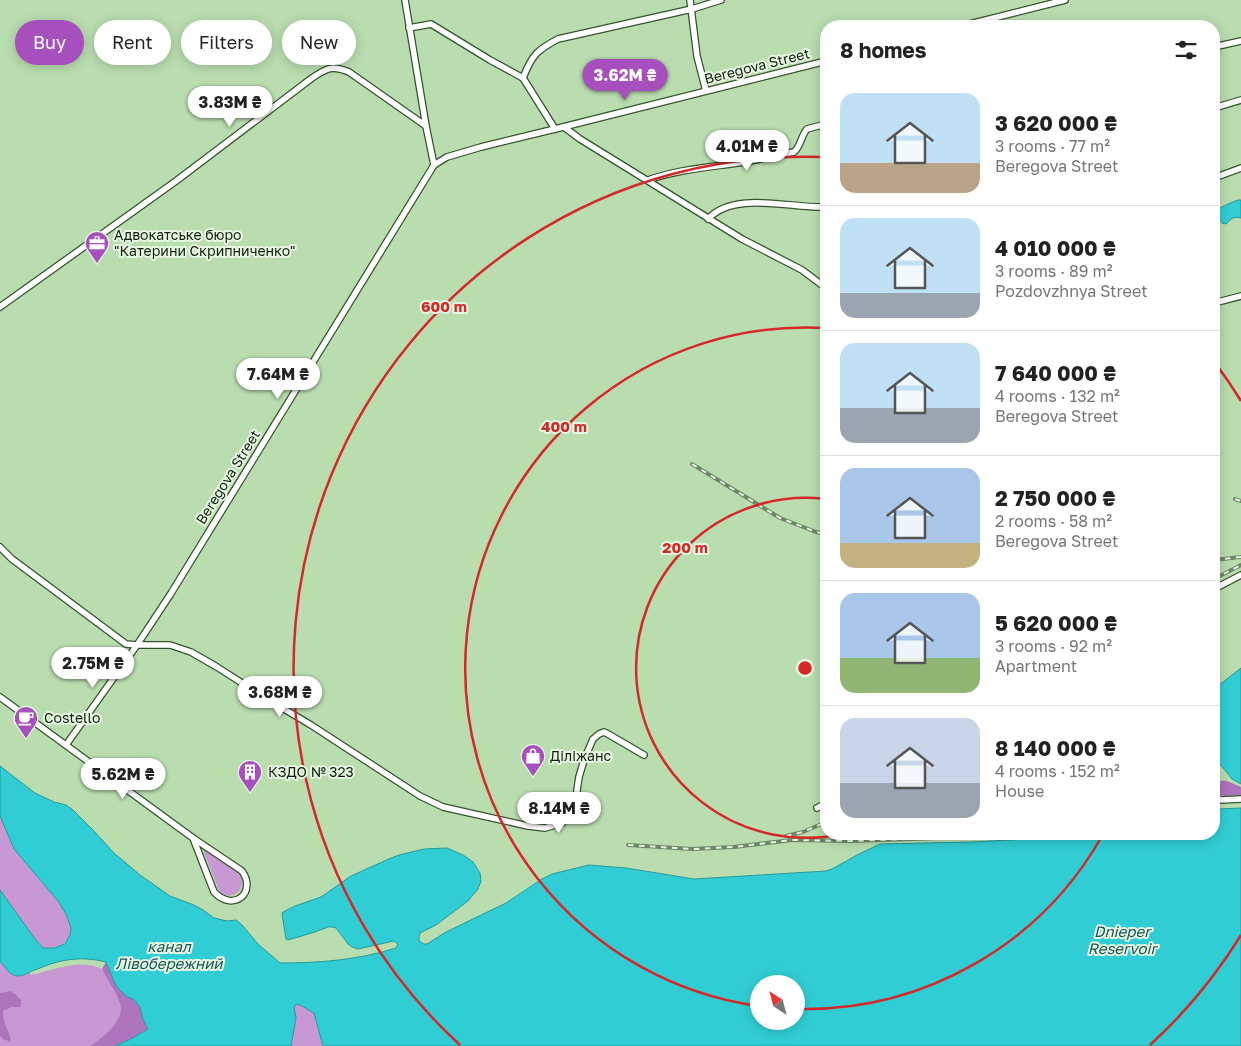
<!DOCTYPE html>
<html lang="en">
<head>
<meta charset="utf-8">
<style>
	:root { --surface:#fff; --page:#f6f6f6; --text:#222; --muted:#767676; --line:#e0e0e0; --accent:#a750bd }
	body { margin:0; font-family:"Golos Text",sans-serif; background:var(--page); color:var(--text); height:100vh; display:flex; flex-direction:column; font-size:19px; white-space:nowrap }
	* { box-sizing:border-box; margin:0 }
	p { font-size:16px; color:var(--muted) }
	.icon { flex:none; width:28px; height:28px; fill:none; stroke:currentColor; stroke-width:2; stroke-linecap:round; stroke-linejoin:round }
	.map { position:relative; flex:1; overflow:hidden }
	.side { position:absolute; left:820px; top:20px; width:400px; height:820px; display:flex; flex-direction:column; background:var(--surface); border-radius:20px; box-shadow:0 2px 12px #0003 }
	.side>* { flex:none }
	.guide { position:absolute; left:15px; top:20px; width:475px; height:45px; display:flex; gap:10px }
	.needle { width:32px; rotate:324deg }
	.tools { position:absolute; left:750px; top:975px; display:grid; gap:10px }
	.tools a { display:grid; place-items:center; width:55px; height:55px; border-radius:50%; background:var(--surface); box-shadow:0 2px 12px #0003; font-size:25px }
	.price { position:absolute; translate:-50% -42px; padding:0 11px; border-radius:18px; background:#fff; color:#222; font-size:16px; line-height:32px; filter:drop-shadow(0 1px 2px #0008) }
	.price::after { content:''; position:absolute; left:50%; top:30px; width:15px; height:11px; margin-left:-8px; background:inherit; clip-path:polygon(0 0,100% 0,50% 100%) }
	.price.current { background:var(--accent); color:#fff }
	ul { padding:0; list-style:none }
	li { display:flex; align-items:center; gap:15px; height:125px; padding:0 20px }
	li+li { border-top:1px solid var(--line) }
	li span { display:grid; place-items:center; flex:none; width:140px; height:100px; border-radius:15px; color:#555 }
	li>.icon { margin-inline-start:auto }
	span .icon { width:60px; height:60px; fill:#fffc; stroke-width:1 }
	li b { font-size:21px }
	h2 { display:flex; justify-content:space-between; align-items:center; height:60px; padding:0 20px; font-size:21px }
	.chip { padding:0 18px; border-radius:22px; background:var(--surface); box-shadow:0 2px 12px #0003; font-size:18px; line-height:45px }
	.chip.current { background:var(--accent); color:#fff }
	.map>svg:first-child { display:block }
	.green { fill:#c798d4 }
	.forest { fill:#ad73bc }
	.water { fill:#30ced4; stroke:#279a99; fill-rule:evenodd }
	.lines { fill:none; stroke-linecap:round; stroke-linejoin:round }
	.minor-casing { stroke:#35542d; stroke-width:8 }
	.minor { stroke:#fff; stroke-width:5.5 }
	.rail-casing { stroke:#6d8666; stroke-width:4 }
	.rail { stroke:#e6f8e1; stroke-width:2; stroke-dasharray:5.5; stroke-linecap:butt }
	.ring { fill:none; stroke:#d62828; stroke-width:2.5 }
	.labels { text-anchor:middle; stroke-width:4; stroke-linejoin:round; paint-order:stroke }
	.street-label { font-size:14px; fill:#13200f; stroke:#e6f8e1 }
	.poi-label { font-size:14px; fill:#13200f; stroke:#e6f8e1; text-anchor:start }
	.water-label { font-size:15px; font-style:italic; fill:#175558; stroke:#e6f8e1 }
	.centre { fill:#d62828; stroke:#e6f8e1; stroke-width:2.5 }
	.ring-label { font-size:15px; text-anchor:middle; font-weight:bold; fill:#d62828; stroke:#e6f8e1; stroke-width:4; stroke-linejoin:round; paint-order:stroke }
</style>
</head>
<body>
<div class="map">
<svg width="1241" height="1046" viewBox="0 0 1241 1046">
	<rect width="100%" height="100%" fill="#b9ddaf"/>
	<!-- green -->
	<g class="green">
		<path d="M0,816C6,827 8,841 16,851C30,870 69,906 71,929C71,933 69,936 67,940C62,948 52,948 43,948L35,939L0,890Z"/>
		<path d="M201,845L240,874C247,889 234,901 220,893Z"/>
		<path d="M0,961C11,974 12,979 29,972L31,975C53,970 81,958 102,969C107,980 117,993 120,1004C125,1021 102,1038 90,1046H0V1036L3,1039L6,1026L2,1018L3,1010L12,1007H21L10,991L0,993Z"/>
		<path d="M297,1004C303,1006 308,1010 314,1013L323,1046H291L296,1018L294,1007Z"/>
	</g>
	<!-- forest -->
	<g class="forest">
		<polygon points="1214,780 1227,781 1241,787 1241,795 1225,796 1216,794 1214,787"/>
		<path d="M106,962L116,986L126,996L133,998L140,1007L143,1019L148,1029L131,1039L115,1046H90C102,1038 125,1021 120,1004C117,993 107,980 102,969Z"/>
		<path d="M10,991L15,994L21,1000V1007H12L3,1011C2,1022 10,1031 11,1042L3,1039L0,1036V993Z"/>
	</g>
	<!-- water -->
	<g class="water">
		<path d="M1238,200H1241V218C1233,216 1231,219 1226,224L1222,223L1218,214V209L1228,204Z"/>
		<polygon points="1241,668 1241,784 1232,779 1220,764 1214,749 1214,689"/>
		<path d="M0,766L35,793L54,802L66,805L73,810L93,830L114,853L140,875L170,896L194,905L203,910L214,918L227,921L236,920L242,925L258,944L280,963C319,963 358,960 396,948L398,944L394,941L358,949L352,947L348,944L336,928L333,927H328L315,932L288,940L286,939L282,914L283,912L295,906L321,897L351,876L391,858L399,855L424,849L447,848L463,855L473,862L480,873L481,881L478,889L468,901L436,925L420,933L419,937V941L424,944H427L446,932L506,903L542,879L552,874L589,865L626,868L694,879L826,871L832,869L857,855L880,844L971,842L1126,834H1214V813L1219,809L1241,808V1046H323L314,1013C308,1010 303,1006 297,1004L294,1007L296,1018L291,1046H115L131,1039L148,1029L143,1019L140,1007L133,999L126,996L116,986L106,962C83,956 61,959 40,968C33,970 24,976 18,976C10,976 5,967 0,961V890L35,939L43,948H54L65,944L70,935L71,928L66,914L58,901L14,849L0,816ZM759,984H796V1021H759Z"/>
	</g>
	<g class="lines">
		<!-- minor casing -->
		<g class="minor-casing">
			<g id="minor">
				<polyline points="405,0 426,126"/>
				<polyline points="690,0 697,56 706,91"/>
				<polyline points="962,26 1065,0"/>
				<polyline points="409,28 431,24 490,60 523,78 555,129"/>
				<polyline points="1214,47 1241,41"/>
				<path d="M523,78C532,55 537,50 558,39L692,9L721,0"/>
				<polyline points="1214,108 1241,100"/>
				<polyline points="564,127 580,139 742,239 802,270 826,288"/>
				<polyline points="1214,178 1241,168"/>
				<path d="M648,180C679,169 712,167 744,162C761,159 778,155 794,152C801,146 801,136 807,129L826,124"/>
				<path d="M708,219C734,190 793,209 826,207"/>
				<polyline points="1214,303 1241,296"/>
				<path d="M0,307L176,181L312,78C327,68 332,65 349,72L426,126L434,165"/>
				<polyline points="0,547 12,559 126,644 137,645 170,645 191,652 217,667 264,697 311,725 420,796 443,807 528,826 545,828 562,823 570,815 577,806 577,790 579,777 584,760 593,739 599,734 604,732 608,734 644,755"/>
				<polyline points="1214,589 1241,575"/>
				<path d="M0,697L193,838L242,871C257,892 234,913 214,892L193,838"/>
				<polyline points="66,745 137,645 170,595 434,165 447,157 481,147 555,129 826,61"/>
				<polyline points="1214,796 1221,800 1241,799"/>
				<polyline points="817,808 826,803"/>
			</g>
		</g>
		<!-- minor -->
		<use href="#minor" class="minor"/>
		<!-- rail casing -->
		<g class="rail-casing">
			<g id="rail">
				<polyline points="692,464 780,518 816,532 826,534"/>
				<polyline points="1235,499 1241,501"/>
				<polyline points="1214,560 1241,557"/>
				<polyline points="1214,579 1241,565"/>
				<polyline points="786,836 803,832 826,822"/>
				<polyline points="628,845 692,849 734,847 792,840 850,841 998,836"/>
			</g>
		</g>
		<!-- rail -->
		<use href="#rail" class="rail"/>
	</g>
	<!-- distance rings -->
	<g class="ring">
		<path d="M842 834A170 170 0 1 1 826 499"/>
		<path d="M1102 836A341 341 0 0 1 799 1009M758 1006A341 341 0 0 1 826 328"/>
		<path d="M1241 935A511 511 0 0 1 1150 1045M460 1045A511 511 0 0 1 823 157M1216 364A511 511 0 0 1 1241 401"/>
	</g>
	<!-- icons -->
	<defs>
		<g id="office-pin" transform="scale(1.25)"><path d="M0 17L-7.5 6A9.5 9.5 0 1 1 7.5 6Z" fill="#a750bd" stroke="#e6f8e1"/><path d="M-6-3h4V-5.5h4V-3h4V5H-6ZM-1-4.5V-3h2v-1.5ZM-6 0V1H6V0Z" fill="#fff"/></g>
		<g id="cafe-pin" transform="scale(1.25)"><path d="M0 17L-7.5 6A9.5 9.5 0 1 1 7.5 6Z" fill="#a750bd" stroke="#e6f8e1"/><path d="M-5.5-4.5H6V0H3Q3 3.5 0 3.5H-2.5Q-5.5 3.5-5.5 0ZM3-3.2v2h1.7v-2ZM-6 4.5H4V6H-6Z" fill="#fff"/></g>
		<g id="shop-pin" transform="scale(1.25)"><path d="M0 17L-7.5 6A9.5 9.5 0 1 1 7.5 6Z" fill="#a750bd" stroke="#e6f8e1"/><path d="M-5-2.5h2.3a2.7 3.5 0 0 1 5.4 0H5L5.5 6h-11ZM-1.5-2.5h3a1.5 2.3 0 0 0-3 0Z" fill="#fff"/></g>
		<g id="building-pin" transform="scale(1.25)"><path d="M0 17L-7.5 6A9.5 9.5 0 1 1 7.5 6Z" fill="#a750bd" stroke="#e6f8e1"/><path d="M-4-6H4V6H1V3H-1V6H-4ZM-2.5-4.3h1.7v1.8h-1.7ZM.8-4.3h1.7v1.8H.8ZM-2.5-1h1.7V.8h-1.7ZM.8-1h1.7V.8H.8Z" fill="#fff"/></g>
	</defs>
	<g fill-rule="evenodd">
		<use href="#office-pin" x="97" y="243"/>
		<use href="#cafe-pin" x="26" y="718"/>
		<use href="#shop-pin" x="533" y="756"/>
		<use href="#building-pin" x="250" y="772"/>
	</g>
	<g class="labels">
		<!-- street labels -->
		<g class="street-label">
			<text transform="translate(757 66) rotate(-14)" y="5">Beregova Street</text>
			<text transform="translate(228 477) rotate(-58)" y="5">Beregova Street</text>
		</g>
		<!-- poi labels -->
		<g class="poi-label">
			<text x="114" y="240">Адвокатське бюро<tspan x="114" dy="16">"Катерини Скрипниченко"</tspan></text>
			<text x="44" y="723">Costello</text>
			<text x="550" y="761">Діліжанс</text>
			<text x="268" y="777">КЗДО № 323</text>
		</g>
		<!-- water labels -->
		<g class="water-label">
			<text x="1122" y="937">Dnieper<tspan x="1122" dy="17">Reservoir</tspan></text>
			<text x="169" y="952">канал<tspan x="169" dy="17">Лівобережний</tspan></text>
		</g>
	</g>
	<circle cx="805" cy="668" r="8" class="centre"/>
	<g class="ring-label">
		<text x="444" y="312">600 m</text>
		<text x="564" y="432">400 m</text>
		<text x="685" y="553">200 m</text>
	</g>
</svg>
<div class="tools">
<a><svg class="needle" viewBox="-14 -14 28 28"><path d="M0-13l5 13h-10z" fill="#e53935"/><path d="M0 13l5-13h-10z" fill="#767676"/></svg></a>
</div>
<b class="price current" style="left:625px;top:101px">3.62M ₴</b>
<b class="price" style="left:230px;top:128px">3.83M ₴</b>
<b class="price" style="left:747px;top:172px">4.01M ₴</b>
<b class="price" style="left:278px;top:400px">7.64M ₴</b>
<b class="price" style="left:93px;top:689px">2.75M ₴</b>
<b class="price" style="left:280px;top:718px">3.68M ₴</b>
<b class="price" style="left:123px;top:800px">5.62M ₴</b>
<b class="price" style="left:559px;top:834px">8.14M ₴</b>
<div class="guide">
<a class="chip current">Buy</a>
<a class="chip">Rent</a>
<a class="chip">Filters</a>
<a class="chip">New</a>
</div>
<section class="side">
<h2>8 homes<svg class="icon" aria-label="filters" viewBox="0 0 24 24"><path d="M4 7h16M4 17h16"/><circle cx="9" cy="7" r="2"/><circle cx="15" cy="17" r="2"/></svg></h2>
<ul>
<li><span style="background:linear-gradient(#bfe0f5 70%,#b9a48a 0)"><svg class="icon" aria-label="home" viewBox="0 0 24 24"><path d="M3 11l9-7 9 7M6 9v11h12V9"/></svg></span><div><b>3 620 000 ₴</b><p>3 rooms · 77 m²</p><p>Beregova Street</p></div></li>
<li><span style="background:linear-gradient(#bfe0f5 75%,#9aa5b1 0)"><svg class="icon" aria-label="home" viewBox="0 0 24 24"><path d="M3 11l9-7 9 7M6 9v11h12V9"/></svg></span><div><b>4 010 000 ₴</b><p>3 rooms · 89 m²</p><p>Pozdovzhnya Street</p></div></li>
<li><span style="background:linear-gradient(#bfe0f5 65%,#9aa5b1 0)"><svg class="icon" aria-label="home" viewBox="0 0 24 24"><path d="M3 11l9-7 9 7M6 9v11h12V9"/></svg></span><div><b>7 640 000 ₴</b><p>4 rooms · 132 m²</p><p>Beregova Street</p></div></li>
<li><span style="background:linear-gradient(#a9c7e8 75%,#c2b280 0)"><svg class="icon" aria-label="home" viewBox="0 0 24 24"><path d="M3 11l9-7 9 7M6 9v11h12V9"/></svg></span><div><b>2 750 000 ₴</b><p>2 rooms · 58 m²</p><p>Beregova Street</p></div></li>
<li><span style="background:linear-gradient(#a9c7e8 65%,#8fb573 0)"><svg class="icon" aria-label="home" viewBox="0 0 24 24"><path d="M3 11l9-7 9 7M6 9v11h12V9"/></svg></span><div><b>5 620 000 ₴</b><p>3 rooms · 92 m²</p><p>Apartment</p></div></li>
<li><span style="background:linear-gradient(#c9d6e8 65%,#9aa5b1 0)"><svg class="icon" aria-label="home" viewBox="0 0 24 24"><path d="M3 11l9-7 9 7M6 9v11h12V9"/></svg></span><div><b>8 140 000 ₴</b><p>4 rooms · 152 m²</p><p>House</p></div></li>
</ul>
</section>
</div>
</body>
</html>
